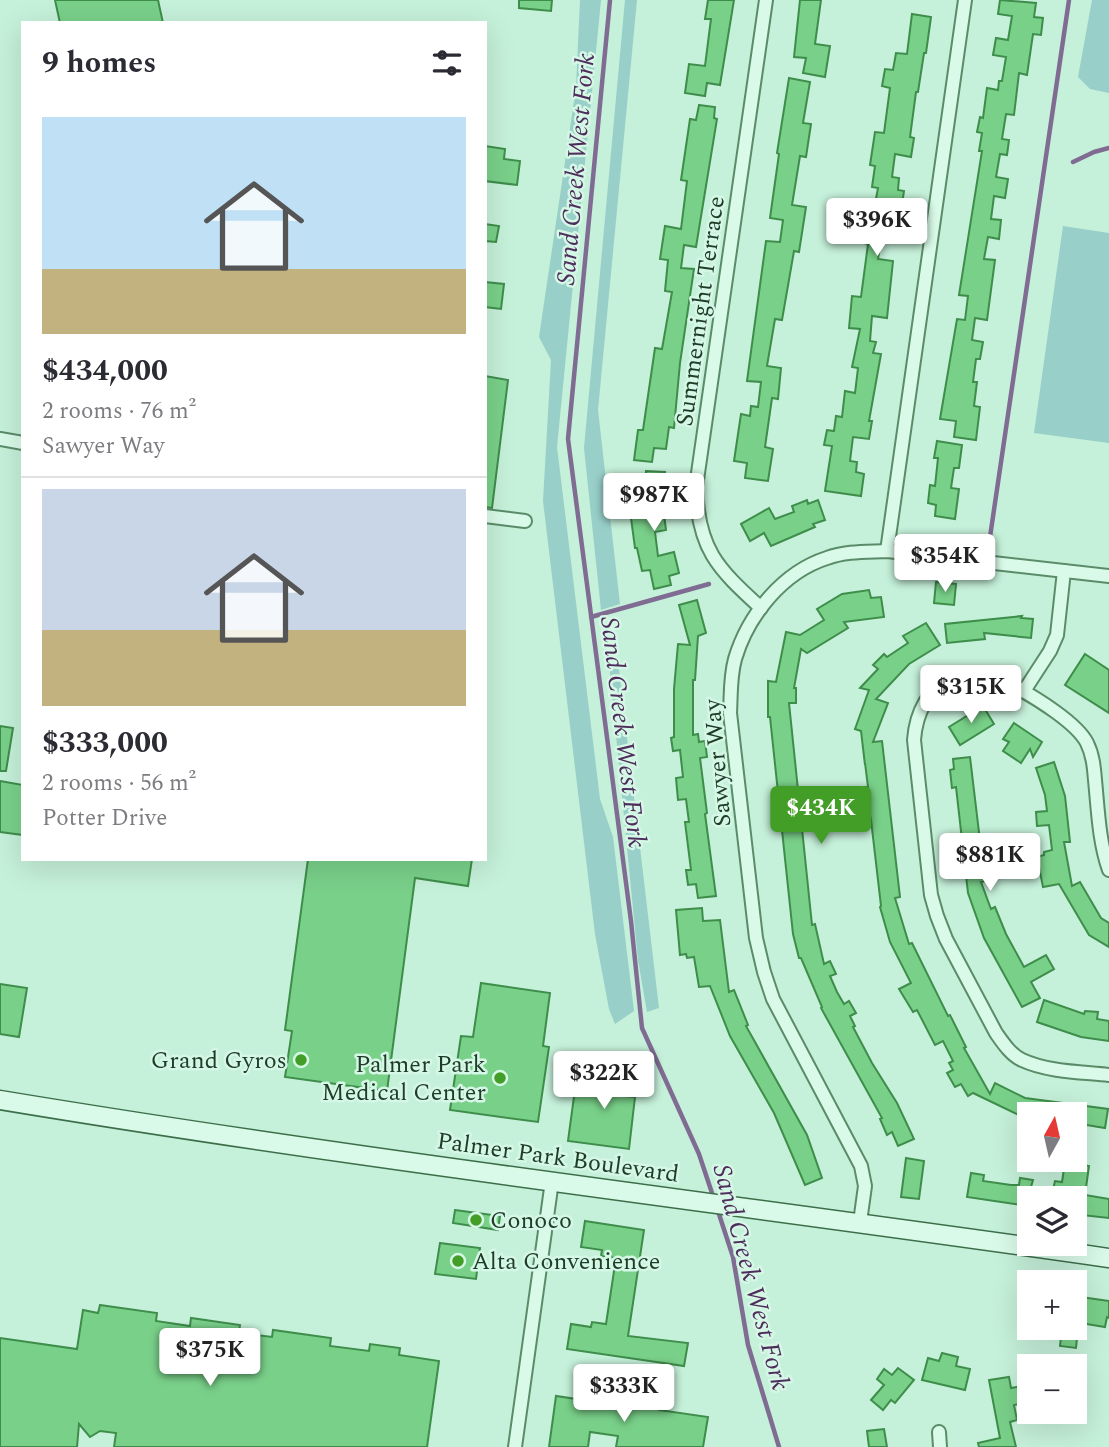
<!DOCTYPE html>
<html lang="en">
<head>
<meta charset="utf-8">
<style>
	:root { --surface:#fff; --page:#f7f7f7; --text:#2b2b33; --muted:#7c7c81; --line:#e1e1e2; --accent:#439e27 }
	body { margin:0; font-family:Spectral,serif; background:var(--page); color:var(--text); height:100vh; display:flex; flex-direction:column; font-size:26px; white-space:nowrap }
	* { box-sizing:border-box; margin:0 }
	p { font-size:23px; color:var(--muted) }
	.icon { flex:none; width:38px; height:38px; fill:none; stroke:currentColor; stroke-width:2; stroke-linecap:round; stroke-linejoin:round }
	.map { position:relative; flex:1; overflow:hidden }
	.panel { position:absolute; left:21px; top:21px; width:466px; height:840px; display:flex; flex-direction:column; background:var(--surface); border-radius:0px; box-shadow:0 7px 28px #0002 }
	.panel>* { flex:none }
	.needle { width:46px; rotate:8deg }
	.fabs { position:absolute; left:1017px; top:1102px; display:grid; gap:14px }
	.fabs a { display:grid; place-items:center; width:70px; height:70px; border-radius:0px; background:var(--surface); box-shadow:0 7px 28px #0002; font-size:35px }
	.price { position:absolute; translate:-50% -60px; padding:0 16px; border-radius:7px; background:#fff; color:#222; font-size:23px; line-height:46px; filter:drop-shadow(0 2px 4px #0008) }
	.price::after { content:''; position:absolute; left:50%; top:42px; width:21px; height:16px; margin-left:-10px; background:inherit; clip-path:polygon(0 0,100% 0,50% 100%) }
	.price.on { background:var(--accent); color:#fff }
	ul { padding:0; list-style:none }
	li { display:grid; align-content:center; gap:14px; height:371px; padding:0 21px }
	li+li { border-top:2px solid var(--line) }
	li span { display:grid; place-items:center; height:217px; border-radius:0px; color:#555 }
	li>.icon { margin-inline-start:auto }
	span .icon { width:126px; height:126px; fill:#fffc; stroke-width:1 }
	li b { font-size:30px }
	h2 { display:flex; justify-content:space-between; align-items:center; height:84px; padding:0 21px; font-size:30px }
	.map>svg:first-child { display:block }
	.green { fill:#98cfc9 }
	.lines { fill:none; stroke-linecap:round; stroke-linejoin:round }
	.stream { stroke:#806c93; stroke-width:4.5 }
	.building { fill:#79d089; stroke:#3e8d4b; stroke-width:2 }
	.street-casing { stroke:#5a8c69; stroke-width:16 }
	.secondary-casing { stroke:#3d6e4a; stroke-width:21 }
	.street { stroke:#d9fae8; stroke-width:12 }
	.secondary { stroke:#d9fae8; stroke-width:18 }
	.poi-dot { fill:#439e27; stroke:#d5f7e5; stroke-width:2.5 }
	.labels { text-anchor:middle; stroke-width:5; stroke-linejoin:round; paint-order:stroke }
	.street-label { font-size:24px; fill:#1e3c26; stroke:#d5f7e5 }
	.poi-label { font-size:24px; fill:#1e3c26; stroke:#d5f7e5; text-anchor:end }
	.water-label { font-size:26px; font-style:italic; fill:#4e2d5c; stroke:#d5f7e5 }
</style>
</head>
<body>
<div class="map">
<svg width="1109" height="1447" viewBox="0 0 1109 1447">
	<rect width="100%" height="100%" fill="#c5f0d9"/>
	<!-- green -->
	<g class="green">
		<polygon points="580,0 601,0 557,447 600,799 613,837 634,1011 615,1024 609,1009 595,934 543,501 551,360 539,337 576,88"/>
		<polygon points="625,0 637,0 598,410 620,604 601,610 584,448"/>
		<polygon points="1092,0 1109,0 1109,93 1090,89 1078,77"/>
		<polygon points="1063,226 1109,233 1109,443 1034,433"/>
		<polygon points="609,663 619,670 659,1008 647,1012 638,960"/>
	</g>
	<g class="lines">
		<!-- stream -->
		<g class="stream">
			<polyline points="610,0 568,439 631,921 642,1028 699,1154 714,1199"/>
			<polyline points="1073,162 1094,152 1109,148"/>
			<polyline points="990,537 1069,0"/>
			<polyline points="591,617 709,584"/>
			<polyline points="717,1208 733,1257 748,1345 779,1447"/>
		</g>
	</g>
	<!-- building -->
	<g class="building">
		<polygon points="55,0 158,0 163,23 60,23"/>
		<polygon points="519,0 552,0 551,11 519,8"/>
		<polygon points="708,0 734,0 720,85 707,83 705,96 685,93 689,64 705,66 711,19 705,19"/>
		<polygon points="800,0 821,0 815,44 830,46 825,77 803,73 806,58 794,57"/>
		<polygon points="1000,0 1036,3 1034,17 1043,18 1041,35 1033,34 1027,75 1019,73 1014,115 1006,114 1002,139 1009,140 1007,155 1000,154 996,177 1008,179 1005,198 994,196 991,219 1001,220 999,239 988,237 984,259 995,260 987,320 975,318 972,340 983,342 980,359 976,359 973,382 977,382 974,406 980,407 976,440 954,437 956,421 940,419 957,319 965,320 968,296 959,295 982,151 979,151 982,133 977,132 980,117 983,118 987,88 998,90 999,81 1002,81 1006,57 993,55 996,38 1008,40 1012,16 998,14"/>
		<polygon points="912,14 931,17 926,53 924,53 918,92 916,92 910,137 914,138 911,157 895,154 892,177 899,178 898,190 904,191 897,237 882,234 878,259 893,261 887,318 872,316 870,341 876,342 873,353 881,354 869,421 872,421 869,439 853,437 850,461 857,462 856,472 864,474 861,496 825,491 832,446 824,445 827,430 834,431 836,416 842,417 845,391 855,393 858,368 852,367 860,329 849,328 852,296 861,297 868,244 864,243 866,232 857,230 860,213 873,215 878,188 872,187 875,166 870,165 875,132 884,133 890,88 882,86 885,69 893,70 896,53 907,54"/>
		<polygon points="789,78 810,82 803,123 811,124 806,157 800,156 792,205 806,207 799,252 794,251 782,320 775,319 767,366 781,368 778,399 772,398 765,447 773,449 768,481 745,478 747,463 734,461 741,414 750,416 751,406 758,407 761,382 747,381 766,241 780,242 783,220 770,218 779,154 777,153"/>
		<polygon points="699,105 715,107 714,118 717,119 696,247 684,245 681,268 694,269 680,363 674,428 669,427 666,449 654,448 652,462 634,460 638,430 643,430 655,348 662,349 672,292 665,291 668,260 660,259 665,226 681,229 687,181 681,180 690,119 696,120"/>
		<polygon points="485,146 505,149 504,159 520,161 517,185 485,181"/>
		<polygon points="485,224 499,226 496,242 485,241"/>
		<polygon points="485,282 504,284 501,309 485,307"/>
		<polygon points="485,376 508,380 492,508 485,507"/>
		<polygon points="937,441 962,445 959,468 954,468 951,488 959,489 955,519 935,516 936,505 928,503 930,485 935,486 938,458 934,458"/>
		<polygon points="646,471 665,472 663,507 666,530 655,532 658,556 674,552 679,573 669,576 671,585 654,589 650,570 642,571 637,548 635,548 631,518 644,516"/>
		<polygon points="807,500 808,504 818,500 825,520 813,524 815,527 771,546 764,533 750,541 741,524 769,508 775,519 794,512 792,506"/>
		<polygon points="936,582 956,584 954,605 934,603"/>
		<polygon points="869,590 871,598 881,597 884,617 844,622 848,628 807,653 801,649 794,688 796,688 796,703 789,703 812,925 815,924 824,964 830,961 836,974 830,976 837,992 844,1004 849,1001 856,1013 850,1016 855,1026 853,1027 872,1063 897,1103 914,1139 898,1146 892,1132 887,1135 880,1119 882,1118 821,1008 822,1007 801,958 799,958 793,934 770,717 768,717 768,681 776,682 786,632 800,635 824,620 817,609 842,594"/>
		<polygon points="697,600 706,633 698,636 695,680 693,680 693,735 698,734 699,742 705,741 707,757 700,758 707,813 705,814 716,896 698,898 696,884 688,885 686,870 691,870 685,822 689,822 686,799 678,800 676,778 683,777 680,750 673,751 671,738 674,737 674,689 678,644 690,645 679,605"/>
		<polygon points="1022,616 1021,618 1033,619 1031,638 984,633 985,639 947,643 945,624"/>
		<polygon points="926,623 940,645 909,664 876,699 888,703 873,742 882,741 900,897 895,898 909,944 912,943 948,1016 950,1015 966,1047 964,1048 990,1094 995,1083 1025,1098 1108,1109 1105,1128 1074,1123 1074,1115 1029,1115 1029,1120 973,1093 968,1096 961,1084 955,1087 947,1073 953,1070 949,1063 953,1061 943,1041 935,1045 917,1010 913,1012 899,989 911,983 890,942 880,907 881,906 871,820 865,787 868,787 865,763 865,765 861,731 855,729 869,690 860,688 878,669 873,665 884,654 887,657 908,643 903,636"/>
		<polygon points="1085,654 1109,670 1109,713 1065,685"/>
		<polygon points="983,706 994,724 960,745 949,727"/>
		<polygon points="1014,723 1042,742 1033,757 1030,749 1021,763 1003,751 1009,742 1003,739"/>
		<polygon points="0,726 13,728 6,771 0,771"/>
		<polygon points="970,757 981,849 986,848 989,868 985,868 987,881 981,882 991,909 995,907 1006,934 1024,967 1046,955 1054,969 1031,982 1040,998 1022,1007 984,938 968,893 956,787 952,788 950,770 954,769 953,759"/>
		<polygon points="1054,762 1065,796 1070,842 1064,842 1072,886 1080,882 1101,918 1109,923 1109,947 1089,935 1059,884 1043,887 1037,857 1044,855 1044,852 1052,850 1049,825 1037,826 1036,812 1047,811 1045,795 1036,768"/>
		<polygon points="0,781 23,785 23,835 0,832"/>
		<polygon points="308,859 472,859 468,886 415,878 387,1091 285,1077 292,1031 285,1030"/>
		<polygon points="702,908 703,921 720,920 729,992 734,990 748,1025 746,1026 807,1135 822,1178 805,1185 774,1113 730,1036 710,986 699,987 694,957 687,958 686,954 680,955 676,910"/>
		<polygon points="481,983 550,993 543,1046 549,1047 538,1122 450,1110 461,1036 473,1037"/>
		<polygon points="0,984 27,988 19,1037 0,1034"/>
		<polygon points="1044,1000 1084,1014 1085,1011 1098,1012 1097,1019 1109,1021 1109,1041 1081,1037 1037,1022"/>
		<polygon points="604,1062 630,1065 626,1096 635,1097 629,1149 568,1141 575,1089 600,1092"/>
		<polygon points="906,1158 924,1161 919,1199 901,1197"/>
		<polygon points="1065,1162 1089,1166 1085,1195 1109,1199 1109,1218 1082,1215 1081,1220 1074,1219 1074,1199 1029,1199 1029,1206 967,1197 971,1173 984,1175 983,1181 1011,1185 1019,1185 1020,1178 1033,1180 1031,1187 1053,1190 1055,1181 1062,1182"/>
		<polygon points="455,1210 500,1216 498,1230 453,1223"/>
		<polygon points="585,1221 644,1230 628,1336 688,1343 684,1366 567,1349 571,1324 591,1327 592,1322 606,1324 616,1258 601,1256 602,1250 581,1247"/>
		<polygon points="440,1243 480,1248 476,1279 435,1274"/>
		<polygon points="1074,1296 1109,1301 1109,1318 1107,1317 1105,1327 1074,1322"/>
		<polygon points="100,1305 157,1313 156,1321 190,1326 191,1318 240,1325 239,1333 272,1337 273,1330 331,1338 330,1346 369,1351 370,1344 400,1348 399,1355 439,1361 427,1447 114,1447 116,1433 100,1431 90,1437 79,1424 77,1447 0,1447 0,1338 77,1349 83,1310 98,1313"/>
		<polygon points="1062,1328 1078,1328 1076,1348 1060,1346"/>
		<polygon points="942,1353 958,1357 956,1366 970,1369 965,1390 922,1380 928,1358 939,1361"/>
		<polygon points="898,1368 914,1380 895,1403 891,1400 883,1410 871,1400 884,1385 877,1379 884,1369 892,1375"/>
		<polygon points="1009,1377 1011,1388 1023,1386 1025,1403 1014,1405 1017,1420 1010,1422 1016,1447 979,1447 978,1443 1000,1438 989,1380"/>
		<polygon points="605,1394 661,1402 659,1410 708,1417 703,1447 616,1447 618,1436 590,1432 588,1447 549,1447 556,1396 603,1403"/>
		<polygon points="884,1429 887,1447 869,1447 867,1431"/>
	</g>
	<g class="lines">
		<!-- street casing -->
		<g class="street-casing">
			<g id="street">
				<polyline points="0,439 23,443"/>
				<polyline points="485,516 525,521"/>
				<polyline points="887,551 965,0"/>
				<path d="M761,608C717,568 698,549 696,487L766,0"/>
				<polyline points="1024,691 1050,651 1057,635 1064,571"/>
				<path d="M1109,870C1099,842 1098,810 1095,780C1094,768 1093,755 1087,743C1077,723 1036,698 1016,687C997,676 977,668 955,677C928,687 916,713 914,740L931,895L937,916L946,939L996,1033C1003,1043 1011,1055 1022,1060C1048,1072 1081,1072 1109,1075"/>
				<path d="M860,1222L865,1186L861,1166L773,999L764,972L756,938L730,713C731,695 730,677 735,659C748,615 783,572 827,558C846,551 867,552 887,551L1109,576"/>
				<polyline points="939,1432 940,1447"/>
				<polyline points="515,1447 552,1181"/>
			</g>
		</g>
		<!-- secondary casing -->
		<g class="secondary-casing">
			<path id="secondary" d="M0,1100C368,1161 739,1205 1109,1258"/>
		</g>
		<!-- street -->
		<use href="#street" class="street"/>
		<!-- secondary -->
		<use href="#secondary" class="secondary"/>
	</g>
	<!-- markers -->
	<g class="poi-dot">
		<circle cx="301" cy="1060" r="7"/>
		<circle cx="500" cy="1078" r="7"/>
		<circle cx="476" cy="1220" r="7"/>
		<circle cx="458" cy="1261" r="7"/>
	</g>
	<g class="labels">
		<!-- street labels -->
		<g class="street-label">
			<text transform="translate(700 311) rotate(-82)" y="8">Summernight Terrace</text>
			<text transform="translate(717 763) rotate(-95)" y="8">Sawyer Way</text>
			<text transform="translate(558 1157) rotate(8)" y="8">Palmer Park Boulevard</text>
		</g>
		<!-- poi labels -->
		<g class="poi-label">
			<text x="287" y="1068">Grand Gyros</text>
			<text x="486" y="1072">Palmer Park<tspan x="486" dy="28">Medical Center</tspan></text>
			<text x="490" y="1228" text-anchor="start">Conoco</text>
			<text x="472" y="1269" text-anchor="start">Alta Convenience</text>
		</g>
		<!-- water labels -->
		<g class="water-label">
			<text transform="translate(575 169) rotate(-85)" y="9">Sand Creek West Fork</text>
			<text transform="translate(624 732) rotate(83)" y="9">Sand Creek West Fork</text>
			<text transform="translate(752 1277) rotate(75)" y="9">Sand Creek West Fork</text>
		</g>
	</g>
</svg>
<div class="fabs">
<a><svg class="needle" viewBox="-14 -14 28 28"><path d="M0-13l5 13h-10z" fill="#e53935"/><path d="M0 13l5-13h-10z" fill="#7c7c81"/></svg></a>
<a><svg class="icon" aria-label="layers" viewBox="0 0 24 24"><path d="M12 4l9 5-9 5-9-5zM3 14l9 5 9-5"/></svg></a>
<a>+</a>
<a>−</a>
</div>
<b class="price" style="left:877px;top:258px">$396K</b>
<b class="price" style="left:654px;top:533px">$987K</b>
<b class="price" style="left:945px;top:594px">$354K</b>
<b class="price" style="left:971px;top:725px">$315K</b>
<b class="price on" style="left:821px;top:846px">$434K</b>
<b class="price" style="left:990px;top:893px">$881K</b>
<b class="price" style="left:604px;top:1111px">$322K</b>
<b class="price" style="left:210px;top:1388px">$375K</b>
<b class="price" style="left:624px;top:1424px">$333K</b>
<section class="panel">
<h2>9 homes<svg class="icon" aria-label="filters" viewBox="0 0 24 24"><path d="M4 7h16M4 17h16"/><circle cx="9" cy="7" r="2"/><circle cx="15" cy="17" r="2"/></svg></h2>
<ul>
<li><span style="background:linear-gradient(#bfe0f5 70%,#c2b280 0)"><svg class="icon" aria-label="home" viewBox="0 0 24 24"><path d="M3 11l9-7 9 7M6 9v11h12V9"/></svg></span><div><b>$434,000</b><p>2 rooms · 76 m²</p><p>Sawyer Way</p></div></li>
<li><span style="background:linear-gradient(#c9d6e8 65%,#c2b280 0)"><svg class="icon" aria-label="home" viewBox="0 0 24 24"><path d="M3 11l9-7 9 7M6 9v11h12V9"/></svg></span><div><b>$333,000</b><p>2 rooms · 56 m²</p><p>Potter Drive</p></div></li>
</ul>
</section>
</div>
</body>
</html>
